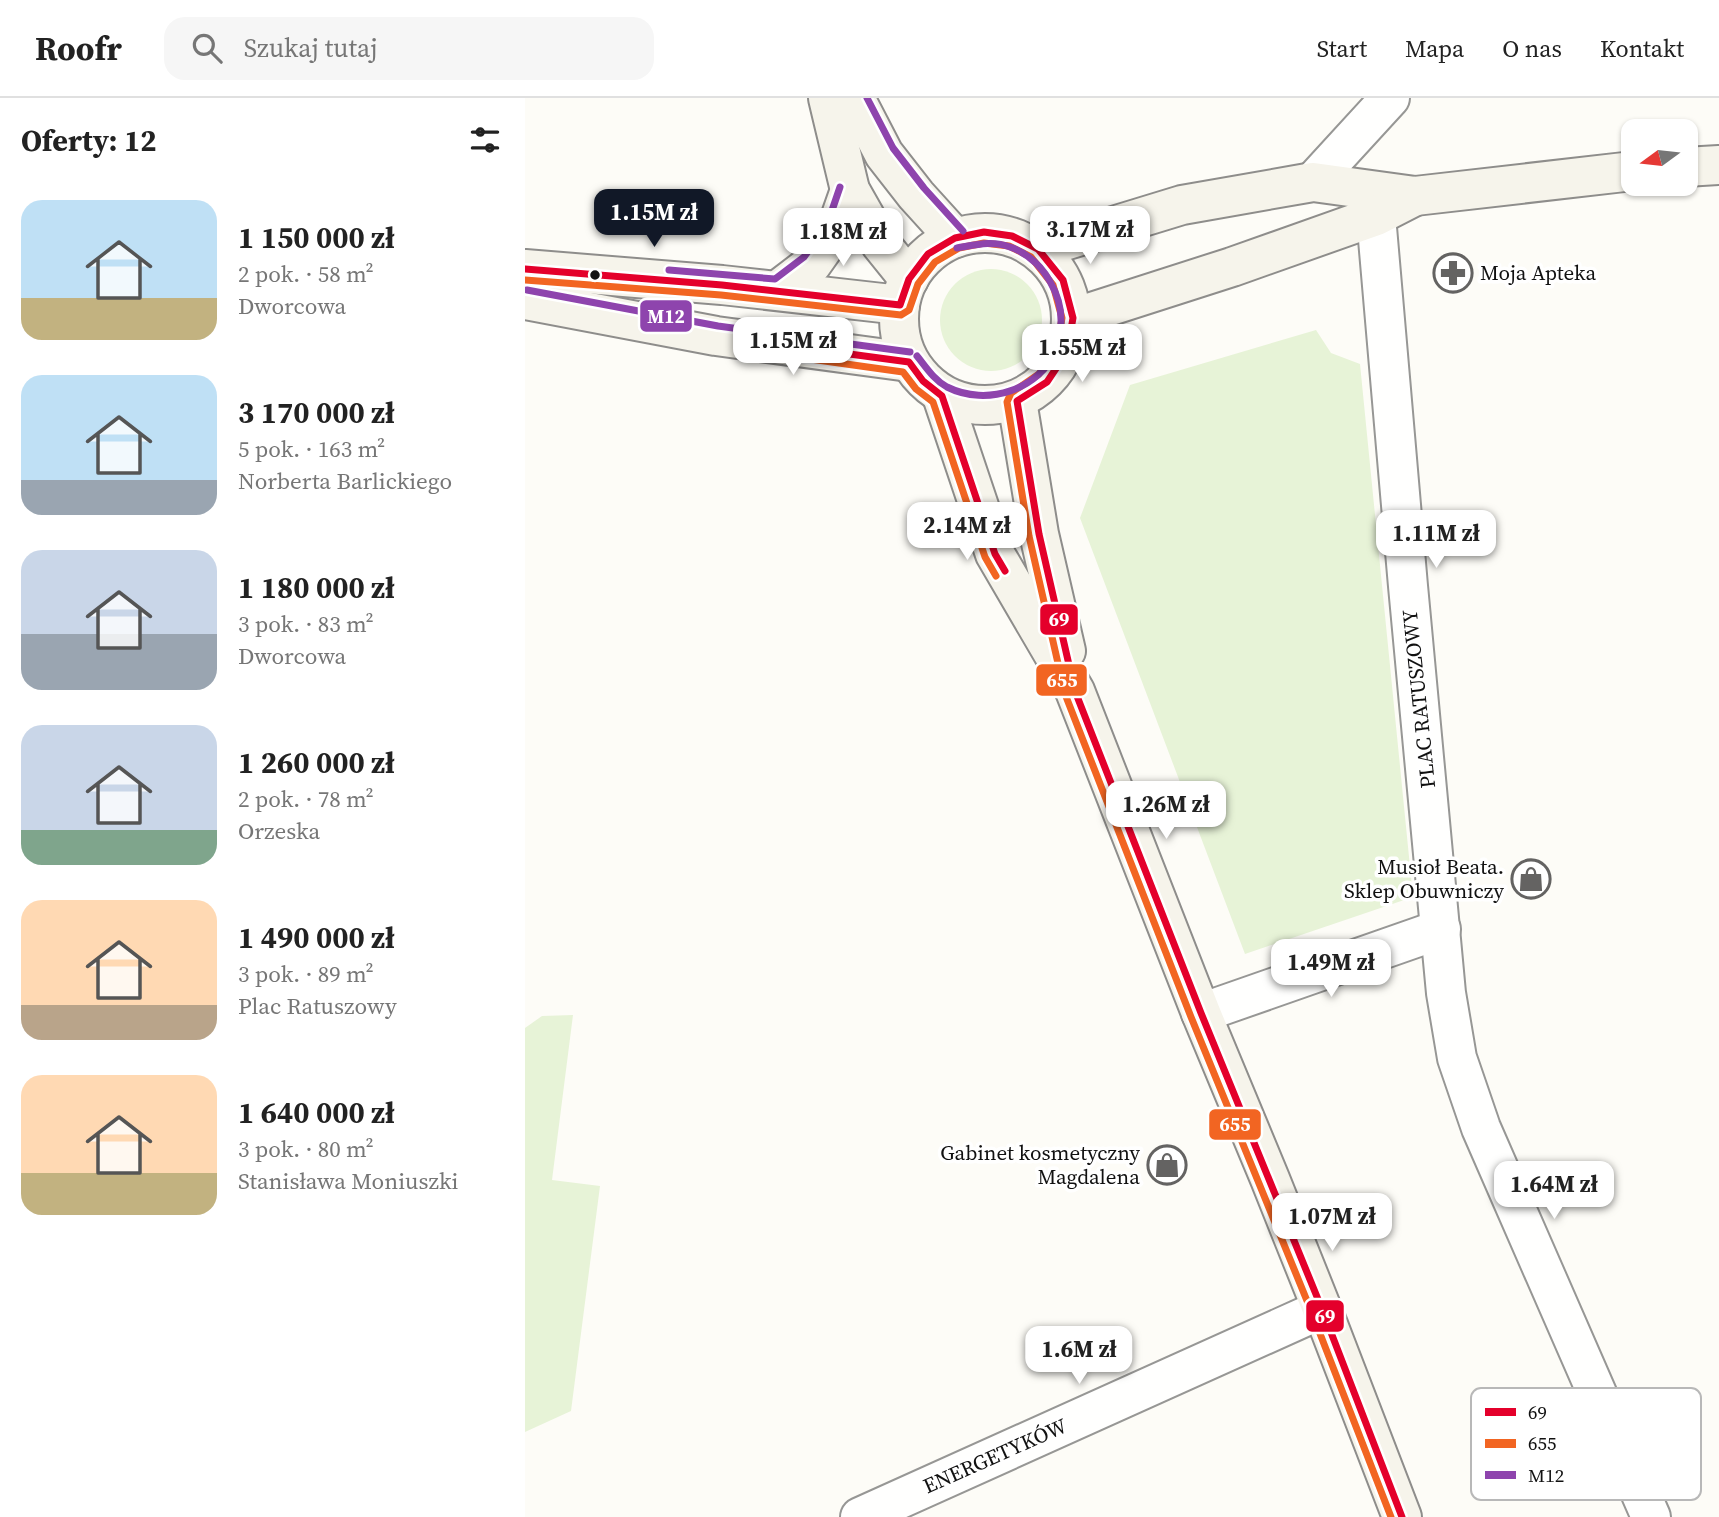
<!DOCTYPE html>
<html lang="pl">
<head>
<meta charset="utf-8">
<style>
	:root { --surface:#fff; --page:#f6f6f6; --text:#222; --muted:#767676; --line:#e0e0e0; --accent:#111827 }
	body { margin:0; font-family:"Source Serif 4",serif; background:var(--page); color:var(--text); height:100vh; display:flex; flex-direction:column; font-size:26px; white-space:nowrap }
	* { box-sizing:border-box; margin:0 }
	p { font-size:23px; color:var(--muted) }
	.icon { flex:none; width:38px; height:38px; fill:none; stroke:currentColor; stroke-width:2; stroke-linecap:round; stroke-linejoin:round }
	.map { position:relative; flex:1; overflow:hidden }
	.side { display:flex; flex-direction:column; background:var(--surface); width:525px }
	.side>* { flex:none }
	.needle { width:46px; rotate:255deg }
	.tools { position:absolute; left:1096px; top:21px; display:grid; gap:14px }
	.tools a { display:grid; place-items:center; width:77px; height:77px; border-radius:14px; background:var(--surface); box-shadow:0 2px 5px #0004; font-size:35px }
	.price { position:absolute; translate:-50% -60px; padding:0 16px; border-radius:14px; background:#fff; color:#222; font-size:23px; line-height:46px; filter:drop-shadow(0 2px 4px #0008) }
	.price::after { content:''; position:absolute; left:50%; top:42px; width:21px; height:16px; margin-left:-10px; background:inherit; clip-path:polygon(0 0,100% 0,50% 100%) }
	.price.selected { background:var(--accent); color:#fff }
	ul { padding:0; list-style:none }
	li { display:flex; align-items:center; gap:21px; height:175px; padding:0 21px }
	li span { display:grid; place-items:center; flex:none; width:196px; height:140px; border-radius:21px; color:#555 }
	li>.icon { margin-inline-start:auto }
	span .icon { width:84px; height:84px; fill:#fffc; stroke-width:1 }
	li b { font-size:30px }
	h2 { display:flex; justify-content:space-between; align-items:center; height:84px; padding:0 21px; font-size:30px }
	header { display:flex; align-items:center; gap:42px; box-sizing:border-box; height:98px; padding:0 35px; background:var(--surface); border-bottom:2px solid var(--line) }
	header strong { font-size:33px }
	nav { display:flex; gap:38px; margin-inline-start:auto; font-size:24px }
	.search { width:490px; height:63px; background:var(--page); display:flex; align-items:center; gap:18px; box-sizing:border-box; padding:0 24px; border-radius:21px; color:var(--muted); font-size:26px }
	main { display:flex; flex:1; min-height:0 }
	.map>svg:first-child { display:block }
	.green { fill:#e7f3d7 }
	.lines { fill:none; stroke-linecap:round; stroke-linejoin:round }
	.street-casing { stroke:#979795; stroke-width:42 }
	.secondary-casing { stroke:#8e8d8b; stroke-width:42 }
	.street { stroke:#fffffe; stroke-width:38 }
	.secondary { stroke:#f6f4eb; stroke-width:38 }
	.bus-1-casing { stroke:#fff; stroke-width:12 }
	.bus-2-casing { stroke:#fff; stroke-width:12 }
	.bus-3-casing { stroke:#fff; stroke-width:12 }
	.bus-1 { stroke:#e4002b; stroke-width:7 }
	.bus-2 { stroke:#f26522; stroke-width:7 }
	.bus-3 { stroke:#8e44ad; stroke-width:7 }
	.bus-dot { fill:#111; stroke:#fff; stroke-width:2.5 }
	.labels { text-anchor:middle; stroke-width:7; stroke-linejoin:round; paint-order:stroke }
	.poi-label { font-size:21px; fill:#111; stroke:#fff; text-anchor:end }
	.street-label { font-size:21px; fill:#111; stroke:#fff }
	.key { fill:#fff; stroke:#b8b8b8; stroke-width:2 }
	.key-label { font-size:19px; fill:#111 }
	.line-badge { stroke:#fff; stroke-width:2.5 }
	.badge-label { font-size:19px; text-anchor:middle; font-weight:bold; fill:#fff }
</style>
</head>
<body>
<header>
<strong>Roofr</strong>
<div class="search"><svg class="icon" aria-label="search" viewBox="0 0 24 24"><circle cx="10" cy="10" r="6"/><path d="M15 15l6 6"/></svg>Szukaj tutaj</div>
<nav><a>Start</a><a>Mapa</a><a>O nas</a><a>Kontakt</a></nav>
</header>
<main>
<section class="side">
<h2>Oferty: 12<svg class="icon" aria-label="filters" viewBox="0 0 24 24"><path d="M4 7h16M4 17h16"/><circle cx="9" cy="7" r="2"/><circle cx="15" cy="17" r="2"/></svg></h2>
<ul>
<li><span style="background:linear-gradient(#bfe0f5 70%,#c2b280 0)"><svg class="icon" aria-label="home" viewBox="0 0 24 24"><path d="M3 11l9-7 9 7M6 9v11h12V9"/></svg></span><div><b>1 150 000 zł</b><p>2 pok. · 58 m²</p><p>Dworcowa</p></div></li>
<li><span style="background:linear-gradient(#bfe0f5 75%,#9aa5b1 0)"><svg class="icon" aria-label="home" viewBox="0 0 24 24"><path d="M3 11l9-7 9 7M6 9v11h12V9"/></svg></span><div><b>3 170 000 zł</b><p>5 pok. · 163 m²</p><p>Norberta Barlickiego</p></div></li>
<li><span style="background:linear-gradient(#c9d6e8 60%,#9aa5b1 0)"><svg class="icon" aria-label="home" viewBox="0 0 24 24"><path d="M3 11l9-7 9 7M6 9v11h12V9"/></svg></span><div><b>1 180 000 zł</b><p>3 pok. · 83 m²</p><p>Dworcowa</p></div></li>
<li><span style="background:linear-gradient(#c9d6e8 75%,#7fa58c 0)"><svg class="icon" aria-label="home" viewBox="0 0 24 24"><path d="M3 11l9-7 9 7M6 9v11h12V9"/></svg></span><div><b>1 260 000 zł</b><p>2 pok. · 78 m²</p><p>Orzeska</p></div></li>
<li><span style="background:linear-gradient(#ffd9b3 75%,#b9a48a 0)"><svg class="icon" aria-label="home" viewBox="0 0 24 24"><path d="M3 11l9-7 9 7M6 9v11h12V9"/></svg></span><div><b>1 490 000 zł</b><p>3 pok. · 89 m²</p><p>Plac Ratuszowy</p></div></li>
<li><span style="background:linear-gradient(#ffd9b3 70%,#c2b280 0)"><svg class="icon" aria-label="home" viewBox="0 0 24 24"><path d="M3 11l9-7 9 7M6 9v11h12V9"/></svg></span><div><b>1 640 000 zł</b><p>3 pok. · 80 m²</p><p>Stanisława Moniuszki</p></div></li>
</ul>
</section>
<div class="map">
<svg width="1194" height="1419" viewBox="0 0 1194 1419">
	<rect width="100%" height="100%" fill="#fdfcf7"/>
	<!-- green -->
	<g class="green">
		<circle cx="466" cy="222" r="51"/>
		<polygon points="791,232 806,255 835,266 888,799 720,856 555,420 605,287"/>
		<polygon points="48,917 27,1082 75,1088 46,1313 0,1334 0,930 17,918"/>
	</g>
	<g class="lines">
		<!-- street casing -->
		<g class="street-casing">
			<g id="street">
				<polyline points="788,84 865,0"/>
				<polyline points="851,118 883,488 921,895 932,960 956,1030 1126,1419"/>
				<polyline points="676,915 916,831"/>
				<polyline points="335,1419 797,1211"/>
			</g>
		</g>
		<!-- secondary casing -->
		<g class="secondary-casing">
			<g id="secondary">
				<polyline points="303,0 325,92 355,145 384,181"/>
				<polyline points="330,0 359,56 391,97 430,140"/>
				<polyline points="1160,69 1194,67"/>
				<circle cx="460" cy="221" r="86"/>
				<polyline points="513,151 657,107 788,84 890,98 1108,73"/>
				<polyline points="0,171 197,187 375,207"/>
				<polyline points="253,192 287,166 311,132 325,92"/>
				<polyline points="0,202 191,238 384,264"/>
				<polyline points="548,220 707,169 851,118 890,98"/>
				<polyline points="417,298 470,456 550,593 676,915 745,1081 797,1211 877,1419"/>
				<polyline points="492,303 514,436 541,553"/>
			</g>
		</g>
		<!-- street -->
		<use href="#street" class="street"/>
		<!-- secondary -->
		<use href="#secondary" class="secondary"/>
		<!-- bus-1 casing -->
		<g class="bus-1-casing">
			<g id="bus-1">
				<polyline points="0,171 197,187 375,207 384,181 403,156 430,140 459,134 487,138 513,151 538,182 548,220 542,254 522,284 492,303 514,436 550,593 676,915 797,1211 877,1419"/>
				<polyline points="265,248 384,264 398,283 417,298 470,456 480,473"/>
			</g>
		</g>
		<!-- bus-2 casing -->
		<g class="bus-2-casing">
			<g id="bus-2">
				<polyline points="0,182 196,197 376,217 384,212 393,186 410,164 434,150 459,145 484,148 506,159 528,187 537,220 532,250 514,276 486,295 482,304 504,438 540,596 666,919 787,1215 866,1419"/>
				<polyline points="264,258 378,274 391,291 408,304 460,459 471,478"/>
			</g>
		</g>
		<!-- bus-3 casing -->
		<g class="bus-3-casing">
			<g id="bus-3">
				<polyline points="342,0 368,50 399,90 438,133"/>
				<polyline points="144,172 250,181 279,159 302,127 315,89"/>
				<polyline points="2,192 193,228 385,254"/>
				<path d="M392,258C401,269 409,282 422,289C462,309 514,292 532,251C534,246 534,240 535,235C541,200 519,161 485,149C467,142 450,147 432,150"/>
			</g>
		</g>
		<!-- bus-1 -->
		<use href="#bus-1" class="bus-1"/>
		<!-- bus-2 -->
		<use href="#bus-2" class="bus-2"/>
		<!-- bus-3 -->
		<use href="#bus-3" class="bus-3"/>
	</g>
	<!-- icons -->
	<defs>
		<g id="pharmacy-ring" transform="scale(2.0125)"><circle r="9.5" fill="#fff" stroke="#646362" stroke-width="1.5"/><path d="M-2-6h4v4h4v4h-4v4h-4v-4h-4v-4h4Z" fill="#646362"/></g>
		<g id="shop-ring" transform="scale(2.0125)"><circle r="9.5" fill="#fff" stroke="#646362" stroke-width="1.5"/><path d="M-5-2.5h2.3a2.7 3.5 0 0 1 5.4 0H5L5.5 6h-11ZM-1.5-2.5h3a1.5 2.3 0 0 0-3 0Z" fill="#646362"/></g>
	</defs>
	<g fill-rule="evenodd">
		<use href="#pharmacy-ring" x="928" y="175"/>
		<use href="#shop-ring" x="1006" y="781"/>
		<use href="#shop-ring" x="642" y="1067"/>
	</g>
	<!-- markers -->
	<circle class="bus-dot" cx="70" cy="177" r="6"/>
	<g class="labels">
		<!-- poi labels -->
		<g class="poi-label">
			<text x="955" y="182" text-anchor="start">Moja Apteka</text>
			<text x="979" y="776">Musioł Beata.<tspan x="979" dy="24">Sklep Obuwniczy</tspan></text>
			<text x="615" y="1062">Gabinet kosmetyczny<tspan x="615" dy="24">Magdalena</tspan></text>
		</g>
		<!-- street labels -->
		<g class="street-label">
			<text transform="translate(894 601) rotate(-96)" y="7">PLAC RATUSZOWY</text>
			<text transform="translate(470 1358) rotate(-24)" y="7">ENERGETYKÓW</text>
		</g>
	</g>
	<!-- legend -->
	<rect x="946" y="1290" width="230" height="112" rx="10" class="key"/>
	<rect x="960" y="1310" width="31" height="8" fill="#e4002b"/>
	<rect x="960" y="1341" width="31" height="9" fill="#f26522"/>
	<rect x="960" y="1373" width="31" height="8" fill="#8e44ad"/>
	<g class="key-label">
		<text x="1003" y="1321">69</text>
		<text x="1003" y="1352">655</text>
		<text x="1003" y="1384">M12</text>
	</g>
	<g class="line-badge">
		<rect x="114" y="201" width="54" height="34" rx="7" fill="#8e44ad"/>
		<rect x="514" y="505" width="40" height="33" rx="7" fill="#e4002b"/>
		<rect x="510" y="565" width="53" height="34" rx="7" fill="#f26522"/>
		<rect x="683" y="1010" width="54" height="33" rx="7" fill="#f26522"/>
		<rect x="780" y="1201" width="40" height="34" rx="7" fill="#e4002b"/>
	</g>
	<g class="badge-label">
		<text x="141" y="225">M12</text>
		<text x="534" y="528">69</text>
		<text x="537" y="589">655</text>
		<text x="710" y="1033">655</text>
		<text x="800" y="1225">69</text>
	</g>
</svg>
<div class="tools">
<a><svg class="needle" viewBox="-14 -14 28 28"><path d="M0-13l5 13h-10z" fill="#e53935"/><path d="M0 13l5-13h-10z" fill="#767676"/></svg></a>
</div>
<b class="price selected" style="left:129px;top:151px">1.15M zł</b>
<b class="price" style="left:565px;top:168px">3.17M zł</b>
<b class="price" style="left:318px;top:170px">1.18M zł</b>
<b class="price" style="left:268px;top:279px">1.15M zł</b>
<b class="price" style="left:557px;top:286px">1.55M zł</b>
<b class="price" style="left:442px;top:464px">2.14M zł</b>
<b class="price" style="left:911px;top:472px">1.11M zł</b>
<b class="price" style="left:641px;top:743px">1.26M zł</b>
<b class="price" style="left:806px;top:901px">1.49M zł</b>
<b class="price" style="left:1029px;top:1123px">1.64M zł</b>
<b class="price" style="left:807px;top:1155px">1.07M zł</b>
<b class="price" style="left:554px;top:1288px">1.6M zł</b>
</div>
</main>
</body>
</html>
